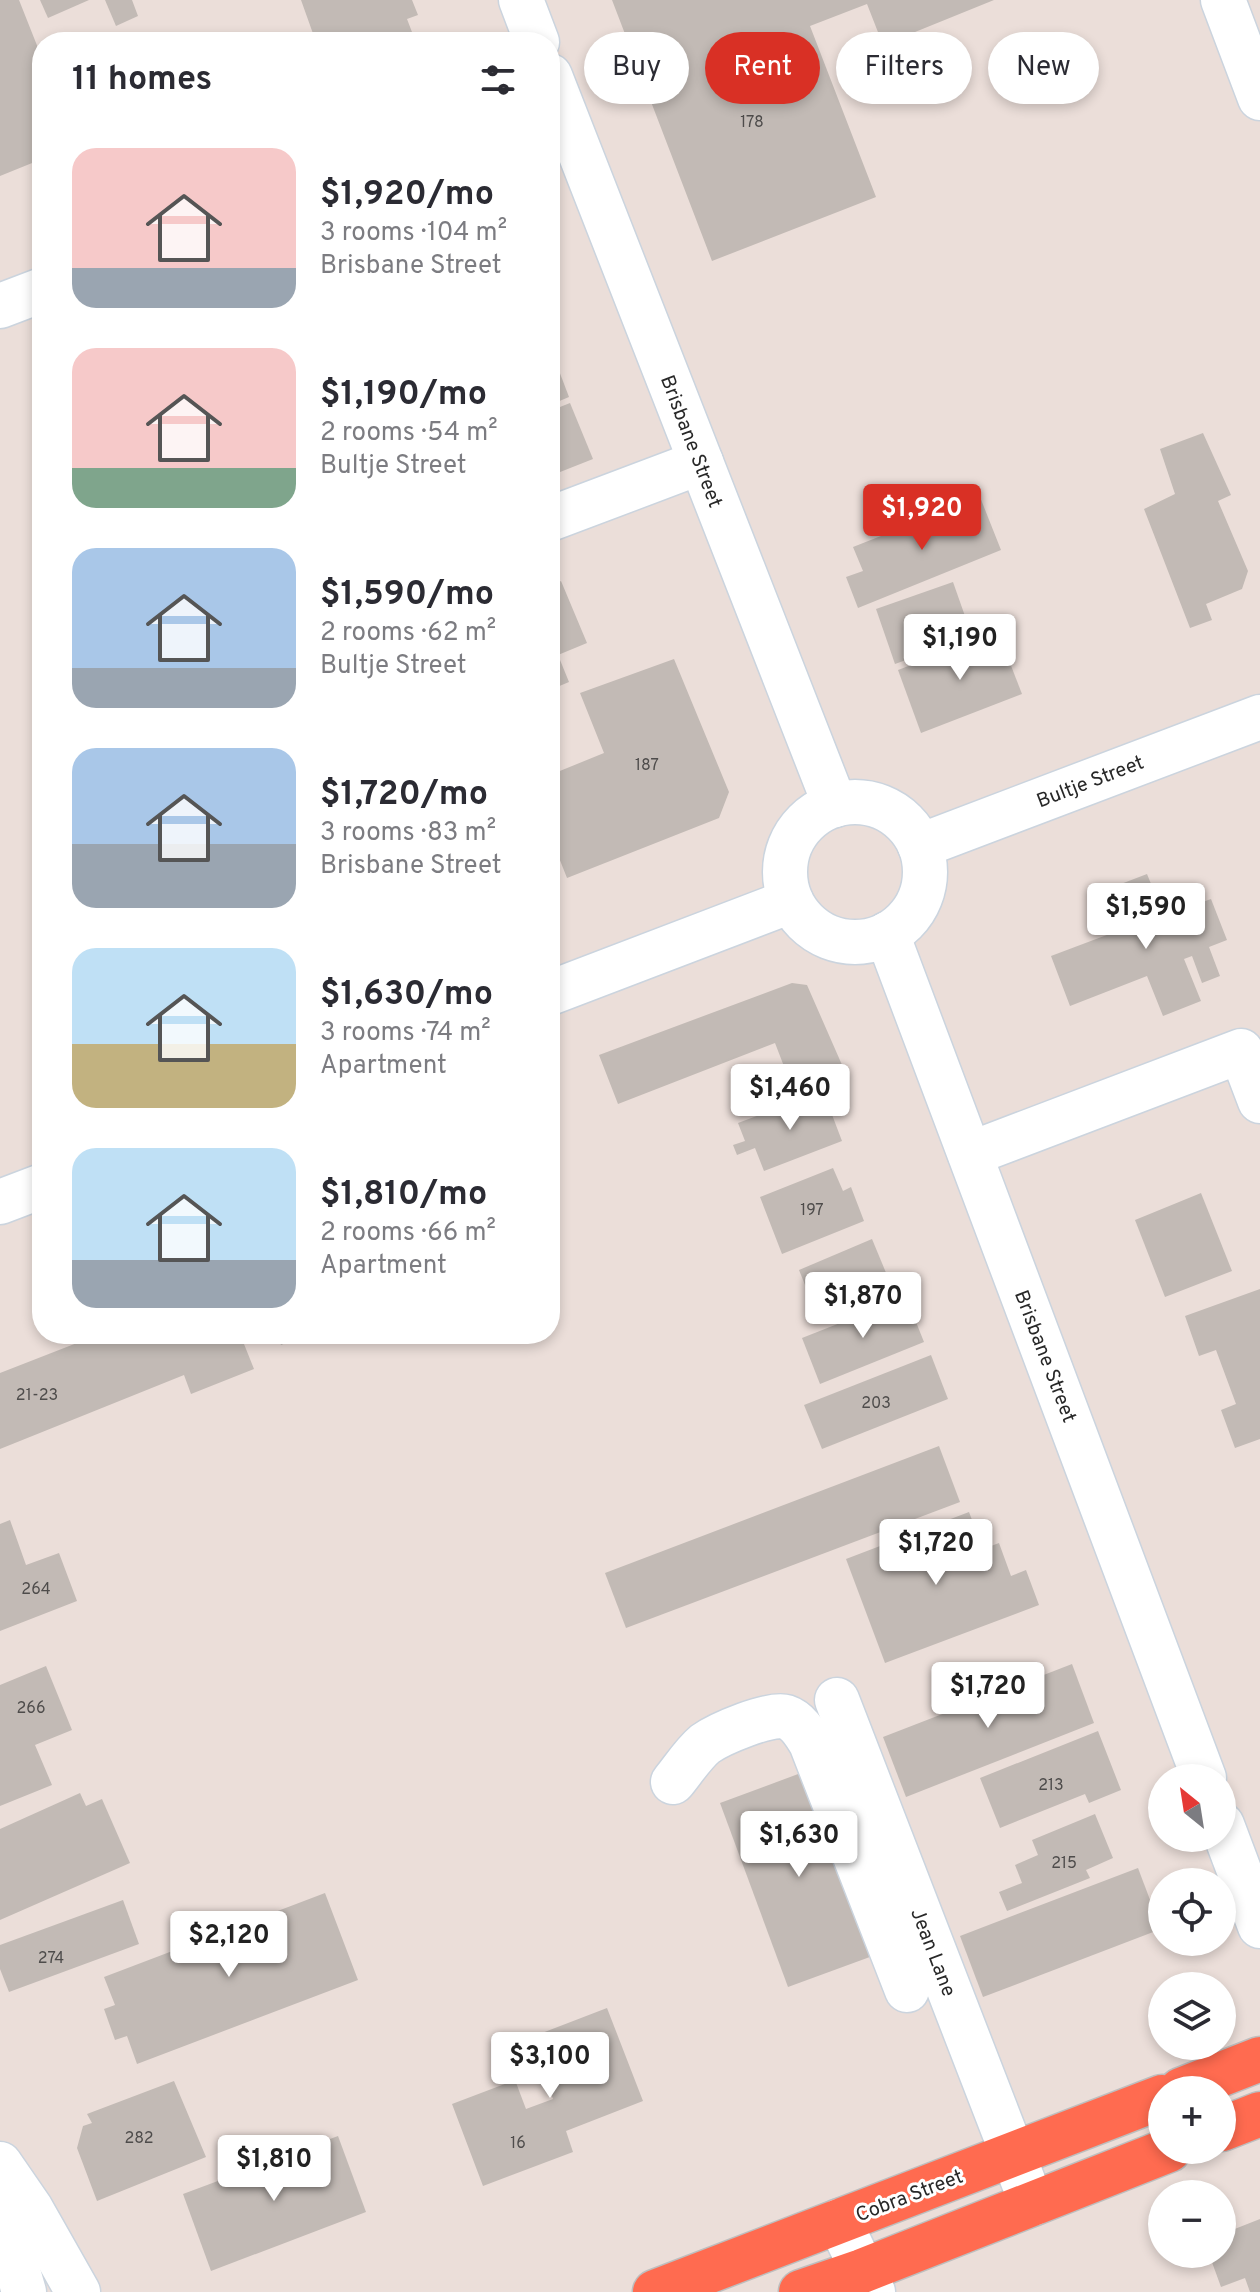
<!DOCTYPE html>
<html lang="en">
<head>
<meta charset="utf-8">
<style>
	:root { --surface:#fff; --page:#f7f7f7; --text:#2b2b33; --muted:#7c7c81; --accent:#d93025 }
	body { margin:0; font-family:Overpass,sans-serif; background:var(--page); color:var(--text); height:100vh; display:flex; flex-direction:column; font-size:30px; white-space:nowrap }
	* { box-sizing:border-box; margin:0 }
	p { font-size:26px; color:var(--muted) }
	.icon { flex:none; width:44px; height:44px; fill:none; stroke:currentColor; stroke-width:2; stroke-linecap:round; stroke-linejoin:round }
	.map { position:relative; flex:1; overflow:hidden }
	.drawer { position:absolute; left:32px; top:32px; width:528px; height:1312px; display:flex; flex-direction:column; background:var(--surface); border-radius:32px; box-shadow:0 4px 12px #0003 }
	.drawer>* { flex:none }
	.guide { position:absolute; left:584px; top:32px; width:556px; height:72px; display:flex; gap:16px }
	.needle { width:52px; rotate:330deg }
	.controls { position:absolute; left:1148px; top:1764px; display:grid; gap:16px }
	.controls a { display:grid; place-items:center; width:88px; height:88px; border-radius:50%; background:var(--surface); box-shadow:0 4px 12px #0003; font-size:40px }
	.price { position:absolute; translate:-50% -68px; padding:0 18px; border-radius:8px; background:#fff; color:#222; font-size:26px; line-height:52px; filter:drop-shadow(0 2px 4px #0008) }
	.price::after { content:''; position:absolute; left:50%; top:48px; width:24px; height:18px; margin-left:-12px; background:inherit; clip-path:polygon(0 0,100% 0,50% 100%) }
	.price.current { background:var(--accent); color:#fff }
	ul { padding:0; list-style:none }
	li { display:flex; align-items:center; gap:24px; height:200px; padding:0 40px }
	li span { display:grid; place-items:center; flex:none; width:224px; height:160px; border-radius:24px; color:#555 }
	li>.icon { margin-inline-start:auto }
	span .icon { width:96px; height:96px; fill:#fffc; stroke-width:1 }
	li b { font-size:34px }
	h2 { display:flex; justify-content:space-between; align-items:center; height:96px; padding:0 40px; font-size:34px }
	.tag { padding:0 28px; border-radius:36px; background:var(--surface); box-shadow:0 4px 12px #0003; font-size:28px; line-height:72px }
	.tag.current { background:var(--accent); color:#fff }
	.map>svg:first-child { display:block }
	.building { fill:#c2bab5 }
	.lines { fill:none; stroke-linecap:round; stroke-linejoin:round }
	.minor-casing { stroke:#cbd4de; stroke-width:47 }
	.highway-casing { stroke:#bebebe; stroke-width:47 }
	.minor { stroke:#fff; stroke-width:44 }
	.highway { stroke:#ff6b50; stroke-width:44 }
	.labels { text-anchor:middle; stroke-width:6; stroke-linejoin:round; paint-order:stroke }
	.number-label { font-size:16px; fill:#4e4c4b }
	.street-label { font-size:20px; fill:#282828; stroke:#fff }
</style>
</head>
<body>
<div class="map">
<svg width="1260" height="2292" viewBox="0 0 1260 2292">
	<rect width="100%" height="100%" fill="#ebded9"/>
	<!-- building -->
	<g class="building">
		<polygon points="0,0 19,0 40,53 42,52 42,159 0,176"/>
		<polygon points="40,0 89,0 48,18"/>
		<polygon points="105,0 132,0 138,16 116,26"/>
		<polygon points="301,0 412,0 418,15 407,19 415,40 316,42"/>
		<polygon points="612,0 994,0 883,45 867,4 810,26 876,197 712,261"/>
		<polygon points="550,347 569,397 550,405"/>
		<polygon points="570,403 593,459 550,476 550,411"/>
		<polygon points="1203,433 1231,495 1218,501 1248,571 1242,589 1206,604 1212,620 1190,628 1144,509 1175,494 1160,449"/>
		<polygon points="980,497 1001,550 858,608 846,577 863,571 853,547"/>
		<polygon points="561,581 587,643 558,655 569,682 550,690 550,586"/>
		<polygon points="953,582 972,636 895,664 876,609"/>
		<polygon points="998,632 1022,694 921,733 898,670"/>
		<polygon points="674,659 729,792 719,818 567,878 550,835 550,775 604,753 580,693"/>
		<polygon points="1147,874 1164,916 1211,899 1227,940 1209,947 1220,976 1202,983 1192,956 1184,959 1201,1001 1163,1016 1147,976 1070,1006 1051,956 1128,927 1113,887"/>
		<polygon points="792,983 807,985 846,1074 795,1095 775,1043 618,1104 599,1055"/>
		<polygon points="823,1091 842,1141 764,1171 755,1148 737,1155 733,1145 745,1141 738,1123"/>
		<polygon points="833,1168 843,1191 851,1187 864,1221 782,1254 760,1197"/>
		<polygon points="1201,1193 1232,1271 1165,1297 1135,1220"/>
		<polygon points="872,1239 894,1292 820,1322 799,1270"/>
		<polygon points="1260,1289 1260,1439 1235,1448 1221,1410 1236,1404 1216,1350 1199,1356 1185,1316"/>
		<polygon points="906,1297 924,1342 820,1384 802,1338"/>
		<polygon points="100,1334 240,1334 254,1369 191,1394 184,1375 0,1449 0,1373"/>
		<polygon points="277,1334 308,1334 281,1345"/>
		<polygon points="931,1355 948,1399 822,1449 804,1405"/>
		<polygon points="939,1446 960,1502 626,1628 605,1573"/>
		<polygon points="969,1512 983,1549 999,1543 1011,1576 1026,1570 1039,1605 885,1663 846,1559"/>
		<polygon points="10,1520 26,1565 59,1553 77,1601 0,1631 0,1524"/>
		<polygon points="1072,1664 1094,1723 906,1797 883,1737"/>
		<polygon points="46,1666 72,1730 35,1745 52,1785 0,1806 0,1685"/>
		<polygon points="1098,1731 1121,1790 1089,1803 1085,1794 1000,1828 980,1778"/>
		<polygon points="809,1770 878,1954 788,1987 720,1803"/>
		<polygon points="80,1793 86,1806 102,1799 130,1863 0,1920 0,1829"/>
		<polygon points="1095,1814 1113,1858 1086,1870 1090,1878 1007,1911 999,1892 1022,1883 1015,1865 1038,1855 1032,1840"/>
		<polygon points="1138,1868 1161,1929 983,1997 960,1936"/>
		<polygon points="325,1893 358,1980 137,2064 127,2036 115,2040 104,2009 115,2005 104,1977"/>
		<polygon points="123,1900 139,1944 9,1992 0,1969 0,1945"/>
		<polygon points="607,2008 643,2101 566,2131 573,2152 483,2186 452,2104 515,2080 526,2109 553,2099 529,2038"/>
		<polygon points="174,2081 206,2157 97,2201 77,2148 83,2126 92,2123 87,2114"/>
		<polygon points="338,2136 366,2212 211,2271 183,2194"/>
		<polygon points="1260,2219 1260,2292 1250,2292 1245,2278 1221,2287 1209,2254 1222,2254 1222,2234"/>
	</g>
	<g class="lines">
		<!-- minor casing -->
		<g class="minor-casing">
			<g id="minor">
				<polyline points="521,0 537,42"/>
				<polyline points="1223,0 1260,98"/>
				<polyline points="550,76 835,805"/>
				<polyline points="0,306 42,290"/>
				<polyline points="550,519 701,462"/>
				<circle cx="855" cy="872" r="70"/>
				<polyline points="920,846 1260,717"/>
				<polyline points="887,934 1204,1778"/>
				<polyline points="550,993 791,901"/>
				<polyline points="970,1154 1241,1051 1260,1101"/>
				<polyline points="0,1202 42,1186"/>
				<polyline points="837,1700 1032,2204"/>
				<path d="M673,1782C683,1770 693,1754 705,1744C719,1734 770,1712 786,1717C798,1721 805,1733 811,1743L907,1990"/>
				<polyline points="1222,1825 1260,1926"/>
				<polyline points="0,2164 31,2209 78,2292"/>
				<polyline points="0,2208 24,2292"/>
				<polyline points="839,2221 873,2292"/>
			</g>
		</g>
		<!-- highway casing -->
		<g class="highway-casing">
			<g id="highway">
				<polyline points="1181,2090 1260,2059"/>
				<polyline points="1222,2129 1260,2114"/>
				<polyline points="655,2292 1162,2097"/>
				<polyline points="801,2292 862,2271 1169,2150"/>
			</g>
		</g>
		<!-- minor -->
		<use href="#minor" class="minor"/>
		<!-- highway -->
		<use href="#highway" class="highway"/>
	</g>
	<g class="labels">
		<!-- number labels -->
		<g class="number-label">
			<text x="752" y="127">178</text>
			<text x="647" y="770">187</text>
			<text x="812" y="1215">197</text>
			<text x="37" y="1400">21-23</text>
			<text x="876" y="1408">203</text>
			<text x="36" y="1594">264</text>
			<text x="31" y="1713">266</text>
			<text x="1051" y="1790">213</text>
			<text x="1064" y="1868">215</text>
			<text x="51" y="1963">274</text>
			<text x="139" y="2143">282</text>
			<text x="518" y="2148">16</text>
		</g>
		<!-- street labels -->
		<g class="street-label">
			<text transform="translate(692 441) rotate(69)" y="7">Brisbane Street</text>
			<text transform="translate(1090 781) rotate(-21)" y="7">Bultje Street</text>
			<text transform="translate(1046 1356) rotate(69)" y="7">Brisbane Street</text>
			<text transform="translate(934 1952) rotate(69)" y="7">Jean Lane</text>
			<text transform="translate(909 2195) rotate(-21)" y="7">Cobra Street</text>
		</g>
	</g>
</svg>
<div class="controls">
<a><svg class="needle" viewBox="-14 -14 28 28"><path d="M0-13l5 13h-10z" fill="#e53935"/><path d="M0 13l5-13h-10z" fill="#7c7c81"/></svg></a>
<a><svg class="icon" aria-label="locate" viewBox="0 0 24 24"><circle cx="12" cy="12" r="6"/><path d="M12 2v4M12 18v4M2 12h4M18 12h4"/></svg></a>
<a><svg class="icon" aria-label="layers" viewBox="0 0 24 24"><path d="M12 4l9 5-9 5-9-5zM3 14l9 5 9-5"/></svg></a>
<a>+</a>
<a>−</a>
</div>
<b class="price current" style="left:922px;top:552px">$1,920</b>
<b class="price" style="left:960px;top:682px">$1,190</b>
<b class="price" style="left:1146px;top:951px">$1,590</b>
<b class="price" style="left:790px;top:1132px">$1,460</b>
<b class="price" style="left:863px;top:1340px">$1,870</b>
<b class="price" style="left:936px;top:1587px">$1,720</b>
<b class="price" style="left:988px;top:1730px">$1,720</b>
<b class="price" style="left:799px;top:1879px">$1,630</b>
<b class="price" style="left:229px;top:1979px">$2,120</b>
<b class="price" style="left:550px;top:2100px">$3,100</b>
<b class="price" style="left:274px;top:2203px">$1,810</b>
<div class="guide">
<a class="tag">Buy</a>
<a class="tag current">Rent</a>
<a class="tag">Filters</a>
<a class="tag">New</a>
</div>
<section class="drawer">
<h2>11 homes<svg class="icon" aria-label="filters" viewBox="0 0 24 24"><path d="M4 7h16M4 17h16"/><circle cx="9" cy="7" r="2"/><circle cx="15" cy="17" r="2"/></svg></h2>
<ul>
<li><span style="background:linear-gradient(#f6c9c9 75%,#9aa5b1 0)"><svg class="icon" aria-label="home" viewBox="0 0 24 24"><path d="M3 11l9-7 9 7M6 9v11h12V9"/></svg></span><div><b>$1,920/mo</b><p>3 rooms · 104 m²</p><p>Brisbane Street</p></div></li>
<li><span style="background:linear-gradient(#f6c9c9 75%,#7fa58c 0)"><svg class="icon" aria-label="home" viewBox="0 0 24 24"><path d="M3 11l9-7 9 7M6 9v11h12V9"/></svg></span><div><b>$1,190/mo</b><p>2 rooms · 54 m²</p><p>Bultje Street</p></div></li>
<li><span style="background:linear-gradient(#a9c7e8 75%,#9aa5b1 0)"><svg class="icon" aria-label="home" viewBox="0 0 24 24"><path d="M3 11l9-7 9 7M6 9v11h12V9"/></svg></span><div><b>$1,590/mo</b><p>2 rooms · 62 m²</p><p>Bultje Street</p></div></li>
<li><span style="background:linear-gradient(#a9c7e8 60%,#9aa5b1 0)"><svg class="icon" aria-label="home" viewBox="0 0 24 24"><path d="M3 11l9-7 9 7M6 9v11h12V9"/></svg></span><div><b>$1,720/mo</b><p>3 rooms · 83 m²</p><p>Brisbane Street</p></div></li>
<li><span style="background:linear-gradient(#bfe0f5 60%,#c2b280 0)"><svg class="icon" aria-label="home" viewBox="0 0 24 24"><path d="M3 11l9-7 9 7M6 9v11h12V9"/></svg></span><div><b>$1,630/mo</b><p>3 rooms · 74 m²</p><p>Apartment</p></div></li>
<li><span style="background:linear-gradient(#bfe0f5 70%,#9aa5b1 0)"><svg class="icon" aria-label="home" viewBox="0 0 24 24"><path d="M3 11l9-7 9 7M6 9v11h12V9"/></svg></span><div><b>$1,810/mo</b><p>2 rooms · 66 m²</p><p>Apartment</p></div></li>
</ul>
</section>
</div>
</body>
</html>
